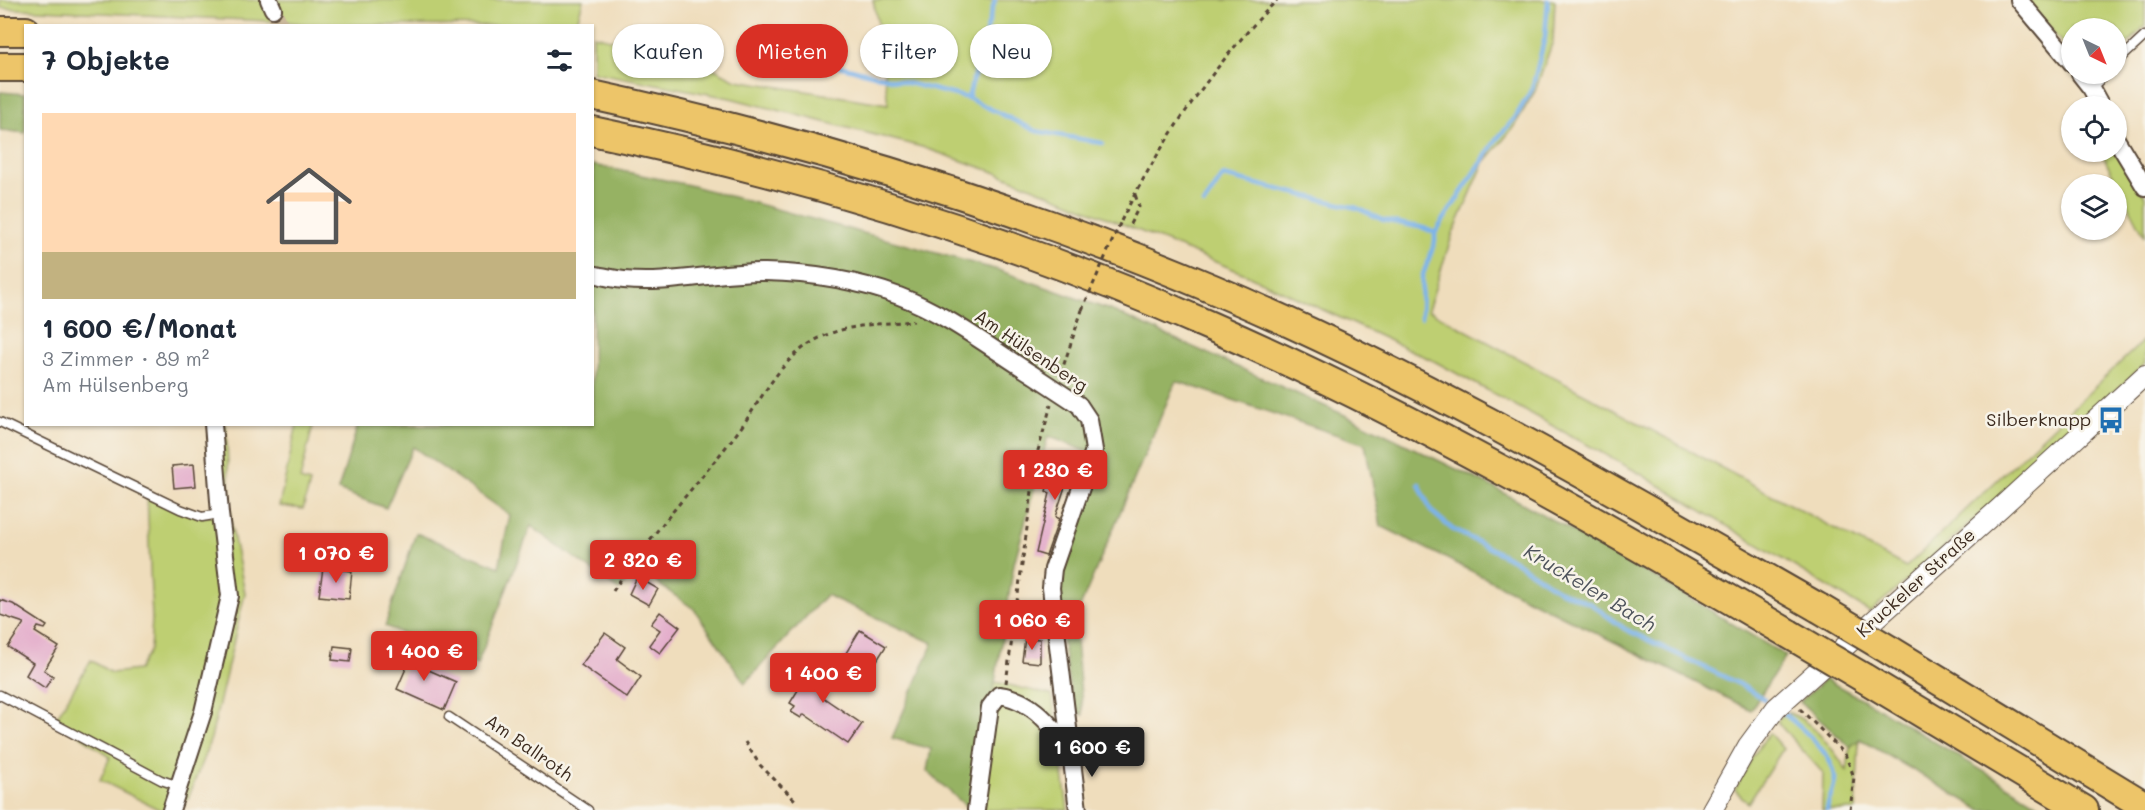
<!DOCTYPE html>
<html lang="de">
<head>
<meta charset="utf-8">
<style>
	:root { --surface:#fff; --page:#f2f2f3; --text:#1f2937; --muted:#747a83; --accent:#d93025 }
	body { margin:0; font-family:Mali,sans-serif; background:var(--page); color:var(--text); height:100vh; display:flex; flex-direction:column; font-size:22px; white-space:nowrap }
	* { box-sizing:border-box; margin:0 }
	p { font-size:20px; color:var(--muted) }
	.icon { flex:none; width:33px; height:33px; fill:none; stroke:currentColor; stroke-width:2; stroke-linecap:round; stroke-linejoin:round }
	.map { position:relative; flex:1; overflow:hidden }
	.sheet { position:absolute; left:24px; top:24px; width:570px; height:402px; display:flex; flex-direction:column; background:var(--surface); border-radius:0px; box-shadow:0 2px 4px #0004 }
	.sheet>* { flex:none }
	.guide { position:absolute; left:612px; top:24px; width:570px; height:54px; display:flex; gap:12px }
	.needle { width:39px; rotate:137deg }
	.controls { position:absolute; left:2061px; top:18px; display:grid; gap:12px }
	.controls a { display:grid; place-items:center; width:66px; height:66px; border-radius:50%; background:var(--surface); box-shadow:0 2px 4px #0004; font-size:30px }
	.price { position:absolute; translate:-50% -51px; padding:0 14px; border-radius:6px; background:var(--accent); color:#fff; font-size:20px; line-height:39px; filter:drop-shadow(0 2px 3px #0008) }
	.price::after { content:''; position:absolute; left:50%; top:36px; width:18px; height:14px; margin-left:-9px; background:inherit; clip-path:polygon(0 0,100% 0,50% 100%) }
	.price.selected { background:#222; color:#fff }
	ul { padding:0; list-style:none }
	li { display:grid; align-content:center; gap:12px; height:318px; padding:0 18px }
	li span { display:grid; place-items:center; height:186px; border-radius:0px; color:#555 }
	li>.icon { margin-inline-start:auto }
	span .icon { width:108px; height:108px; fill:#fffc; stroke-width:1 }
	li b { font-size:26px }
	h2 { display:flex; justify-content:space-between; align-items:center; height:72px; padding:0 18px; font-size:26px }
	.pill { padding:0 21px; border-radius:27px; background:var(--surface); box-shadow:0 2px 4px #0004; font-size:21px; line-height:54px }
	.pill.selected { background:var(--accent); color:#fff }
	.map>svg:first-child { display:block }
	.green { fill:#becf72; stroke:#7c7c48; stroke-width:1.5 }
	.forest { fill:#96b264; stroke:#686e41; stroke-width:1.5 }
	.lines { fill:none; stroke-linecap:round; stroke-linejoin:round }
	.stream { stroke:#7bb3eb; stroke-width:4.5 }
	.building { fill:#e4afcc }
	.minor-tunnel { stroke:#cbb99c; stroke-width:16; stroke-dasharray:16 8; stroke-linecap:butt }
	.service-casing { stroke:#564536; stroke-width:11 }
	.minor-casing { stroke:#564536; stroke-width:20 }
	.tertiary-casing { stroke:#564536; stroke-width:22 }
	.motorway-casing { stroke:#564536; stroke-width:32 }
	.path { stroke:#564536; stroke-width:3; stroke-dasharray:4.5 4.5; stroke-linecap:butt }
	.service { stroke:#fff; stroke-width:8 }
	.minor { stroke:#fff; stroke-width:16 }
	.tertiary { stroke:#fff; stroke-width:20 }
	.motorway { stroke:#edc569; stroke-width:28 }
	.minor-bridge-casing { stroke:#564536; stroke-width:20; stroke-linecap:butt }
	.motorway-bridge-casing { stroke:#564536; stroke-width:32; stroke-linecap:butt }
	.path-bridge { stroke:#564536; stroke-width:3; stroke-dasharray:4.5 4.5; stroke-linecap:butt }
	.minor-bridge { stroke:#fff; stroke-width:16 }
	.motorway-bridge { stroke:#edc569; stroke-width:28 }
	.labels { text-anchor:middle; stroke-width:5; stroke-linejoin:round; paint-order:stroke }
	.street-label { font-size:18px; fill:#3b2a1e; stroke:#f7f3e8 }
	.poi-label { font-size:18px; fill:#3b2a1e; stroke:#f7f3e8; text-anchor:end }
	.water-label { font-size:20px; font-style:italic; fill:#4e535c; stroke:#f7f3e8 }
</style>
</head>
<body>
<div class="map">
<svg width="2145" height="810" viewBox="0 0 2145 810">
	<rect width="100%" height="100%" fill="#f7f3e8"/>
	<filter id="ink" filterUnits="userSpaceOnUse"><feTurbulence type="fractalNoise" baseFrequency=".0167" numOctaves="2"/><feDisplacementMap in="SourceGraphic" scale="12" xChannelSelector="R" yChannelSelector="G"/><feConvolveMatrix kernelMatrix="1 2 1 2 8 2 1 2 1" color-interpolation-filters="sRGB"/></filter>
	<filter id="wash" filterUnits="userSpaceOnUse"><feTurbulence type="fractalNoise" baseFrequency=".008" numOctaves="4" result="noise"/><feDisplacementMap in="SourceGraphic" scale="24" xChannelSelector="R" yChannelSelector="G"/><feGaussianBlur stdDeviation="1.35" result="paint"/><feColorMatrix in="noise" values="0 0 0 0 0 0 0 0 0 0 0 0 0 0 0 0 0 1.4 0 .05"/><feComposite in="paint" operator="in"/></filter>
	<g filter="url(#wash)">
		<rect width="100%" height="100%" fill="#efddbc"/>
		<!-- green -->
		<g class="green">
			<polygon points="0,0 583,0 576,26 309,25 288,22 0,8"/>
			<polygon points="873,0 1555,0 1553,41 1535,91 1513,128 1484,163 1452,236 1428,310 1906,567 2145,339 2145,364 1922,567 1870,612 1639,473 1434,361 1245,274 1000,174 922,147 730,98 593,72 593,35 695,59 736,80 888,104 879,29"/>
			<polygon points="2026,0 2145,0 2145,26 2117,55 2116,28 2072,28 2071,54"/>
			<polygon points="2101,152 2116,152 2145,196 2145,237"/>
			<polygon points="297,424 313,425 300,480 310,483 303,509 279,506"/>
			<polygon points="217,425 226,425 231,524 245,593 211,738 188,799 168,810 160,810 100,780 110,757 56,718 91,660 111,673 138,670 150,650 152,619 147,493 202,517 220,514"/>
			<polygon points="995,682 1052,695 1068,810 973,810 968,808"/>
			<path d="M1788,713C1811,719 1835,751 1847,771L1850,747L1859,739L1856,810H1822L1823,773L1777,722L1784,714Z"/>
			<polygon points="1769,733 1783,749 1748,803 1735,790 1753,756"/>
		</g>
		<!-- forest -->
		<g class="forest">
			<polygon points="0,92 25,94 25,133 0,130"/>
			<polygon points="593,165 689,185 998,270 1115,312 1358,421 1495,488 1658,579 1786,656 1751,710 1381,526 1365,444 1176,381 1074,621 1083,715 1072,707 1055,588 1101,457 1048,436 1014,564 995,682 968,808 927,771 931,749 892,738 933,643 826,595 745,683 694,609 637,569 619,590 531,526 477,665 385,626 416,533 499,567 510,515 413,447 386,508 338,490 358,425 592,424"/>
			<polygon points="1825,679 1873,705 2048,810 1981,810 1860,739 1850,747 1800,702"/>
		</g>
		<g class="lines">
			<!-- stream -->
			<g class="stream">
				<polyline points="746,43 968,98 1036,131 1102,143"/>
				<polyline points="968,98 995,0"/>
				<polyline points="1204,204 1223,176 1357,208 1383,220 1424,228 1435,233 1435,242 1422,277 1421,318"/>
				<polyline points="1435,233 1496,140 1515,118 1532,89 1545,37 1548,0"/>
				<polyline points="1419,484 1431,511 1452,529 1513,560 1558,590 1591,604 1625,629 1737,683 1764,699"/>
				<path d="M1784,714C1801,727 1834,755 1835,778C1835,790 1828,799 1827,810"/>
			</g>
		</g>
		<g id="blocks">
			<!-- building -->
			<g class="building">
				<polygon points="1056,457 1077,465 1070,486 1066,484 1055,517 1059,519 1046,556 1036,553 1050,493 1046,491"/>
				<polygon points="194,464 196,486 174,488 172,466"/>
				<polygon points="358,551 375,554 372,566 356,563"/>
				<polygon points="323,568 352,571 349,599 319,596"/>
				<polygon points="637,577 658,589 649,605 629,594"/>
				<polygon points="0,600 13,604 47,626 45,629 38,627 35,632 59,647 44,670 53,676 45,688 26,675 33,663 8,647 24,623 0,615"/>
				<polygon points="660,612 680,627 660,653 649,645 660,630 651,624"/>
				<polygon points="860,630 886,646 864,681 838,666"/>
				<polygon points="605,633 625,647 617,659 641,677 627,698 581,665"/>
				<polygon points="1025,638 1040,639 1040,663 1022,661"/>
				<polygon points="334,646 352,648 350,662 332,660"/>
				<polygon points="405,648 419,652 415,664 456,682 444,710 397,689 407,666 400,665"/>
				<polygon points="817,659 836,669 821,696 862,724 848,744 804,714 801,718 791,712 795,706 790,703"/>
			</g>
		</g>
	</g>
	<g filter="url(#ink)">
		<use href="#blocks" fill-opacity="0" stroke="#564536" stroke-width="1.5"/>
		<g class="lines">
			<!-- minor-tunnel -->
			<polyline class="minor-tunnel" points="273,9 281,26"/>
			<!-- service casing -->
			<g class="service-casing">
				<g id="service">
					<polyline points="2116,63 2145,36"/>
					<polyline points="2091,88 2106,74"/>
					<polyline points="0,422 180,509 202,517 220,514"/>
					<polyline points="0,695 161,780 179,786"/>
					<polyline points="449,717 588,810"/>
				</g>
			</g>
			<!-- minor casing -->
			<g class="minor-casing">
				<g id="minor">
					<polyline points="269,0 273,9"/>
					<polyline points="2019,0 2072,63"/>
					<polyline points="2080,74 2091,88 2101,106"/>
					<polyline points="2116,139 2145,187"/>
					<path d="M592,274C603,276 613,279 624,280C670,285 718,271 765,272C810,273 856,280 899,296C947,314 989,347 1032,374"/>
					<polyline points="171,810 203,712 230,596 220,514 213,424"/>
					<path d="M976,810L990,707L999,695C1032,699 1051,726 1071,749"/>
					<polyline points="1078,810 1051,588 1053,569 1094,450 1089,420 1079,405"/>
				</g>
			</g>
			<!-- tertiary casing -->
			<g class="tertiary-casing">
				<polyline id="tertiary" points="1712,810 1748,746 1776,708 2000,508 2145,375"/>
			</g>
			<!-- motorway casing -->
			<g class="motorway-casing">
				<g id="motorway">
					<polyline points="0,31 26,31"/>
					<polyline points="0,67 26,67"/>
					<path d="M592,95C805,141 1013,204 1213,289C1424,378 1621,495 1819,608"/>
					<path d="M592,131C804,175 1013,239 1210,326C1411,414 1600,523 1789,634"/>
					<polyline points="1891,651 2145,806"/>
					<polyline points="1864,678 2084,810"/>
				</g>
			</g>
			<!-- path -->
			<g class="path">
				<path d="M1121,221C1161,141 1214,64 1277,0"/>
				<polyline points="1130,224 1139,207 1135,194"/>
				<polyline points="1061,373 1082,310"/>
				<path d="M613,591C651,533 698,484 740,429C763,397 778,363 812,342C842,324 881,324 914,321"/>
				<polyline points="1006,683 1037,454 1051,405"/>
				<polyline points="1800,709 1845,754 1854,777 1850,810"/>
				<polyline points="745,742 760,765 797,802"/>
			</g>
			<!-- service -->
			<use href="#service" class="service"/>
			<!-- minor -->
			<use href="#minor" class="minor"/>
			<!-- tertiary -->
			<use href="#tertiary" class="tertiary"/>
			<!-- motorway -->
			<use href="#motorway" class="motorway"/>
			<!-- minor-bridge casing -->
			<g class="minor-bridge-casing">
				<polyline id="minor-bridge" points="1032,374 1079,405"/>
			</g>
			<!-- motorway-bridge casing -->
			<g class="motorway-bridge-casing">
				<g id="motorway-bridge">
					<polyline points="1819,608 1891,651"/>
					<polyline points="1789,634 1864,678"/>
				</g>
			</g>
			<!-- path-bridge -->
			<polyline class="path-bridge" points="1082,310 1121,221"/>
			<!-- minor-bridge -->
			<use href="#minor-bridge" class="minor-bridge"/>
			<!-- motorway-bridge -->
			<use href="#motorway-bridge" class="motorway-bridge"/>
		</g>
	</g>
	<!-- icons -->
	<defs>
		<g id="bus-bare" transform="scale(2.07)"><path d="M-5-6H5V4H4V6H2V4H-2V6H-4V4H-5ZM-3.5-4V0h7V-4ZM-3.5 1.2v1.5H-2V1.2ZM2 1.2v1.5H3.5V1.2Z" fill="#1f6fb2" stroke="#f7f3e8" stroke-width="2.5" paint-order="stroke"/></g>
	</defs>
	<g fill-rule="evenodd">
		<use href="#bus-bare" x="2111" y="420"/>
	</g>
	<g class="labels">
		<!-- street labels -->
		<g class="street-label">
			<text transform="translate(1031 351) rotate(34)" y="6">Am Hülsenberg</text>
			<text transform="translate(1916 583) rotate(-42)" y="6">Kruckeler Straße</text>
			<text transform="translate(529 748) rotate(35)" y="6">Am Ballroth</text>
		</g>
		<!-- poi labels -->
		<g class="poi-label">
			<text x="2091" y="426">Silberknapp</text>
		</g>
		<!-- water labels -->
		<g class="water-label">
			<text transform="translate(1590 588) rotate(31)" y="7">Kruckeler Bach</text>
		</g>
	</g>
</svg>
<div class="controls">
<a><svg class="needle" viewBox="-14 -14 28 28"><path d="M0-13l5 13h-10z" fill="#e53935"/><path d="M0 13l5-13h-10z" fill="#747a83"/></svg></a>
<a><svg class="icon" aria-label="locate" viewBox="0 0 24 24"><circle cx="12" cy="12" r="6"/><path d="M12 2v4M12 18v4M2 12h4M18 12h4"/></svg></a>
<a><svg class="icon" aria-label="layers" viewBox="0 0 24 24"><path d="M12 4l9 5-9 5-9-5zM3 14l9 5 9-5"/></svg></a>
</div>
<b class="price" style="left:1055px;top:501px">1 230 €</b>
<b class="price" style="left:336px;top:584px">1 070 €</b>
<b class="price" style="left:643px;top:591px">2 320 €</b>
<b class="price" style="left:1032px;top:651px">1 060 €</b>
<b class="price" style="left:424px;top:682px">1 400 €</b>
<b class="price" style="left:823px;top:704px">1 400 €</b>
<b class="price selected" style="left:1092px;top:778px">1 600 €</b>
<div class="guide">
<a class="pill">Kaufen</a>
<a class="pill selected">Mieten</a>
<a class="pill">Filter</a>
<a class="pill">Neu</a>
</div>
<section class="sheet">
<h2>7 Objekte<svg class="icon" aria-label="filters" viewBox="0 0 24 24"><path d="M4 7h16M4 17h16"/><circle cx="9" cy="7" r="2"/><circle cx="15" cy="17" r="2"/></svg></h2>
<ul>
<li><span style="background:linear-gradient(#ffd9b3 75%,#c2b280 0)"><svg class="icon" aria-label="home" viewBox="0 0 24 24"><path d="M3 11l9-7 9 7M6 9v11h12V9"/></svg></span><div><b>1 600 €/Monat</b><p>3 Zimmer · 89 m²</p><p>Am Hülsenberg</p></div></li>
</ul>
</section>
</div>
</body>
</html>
